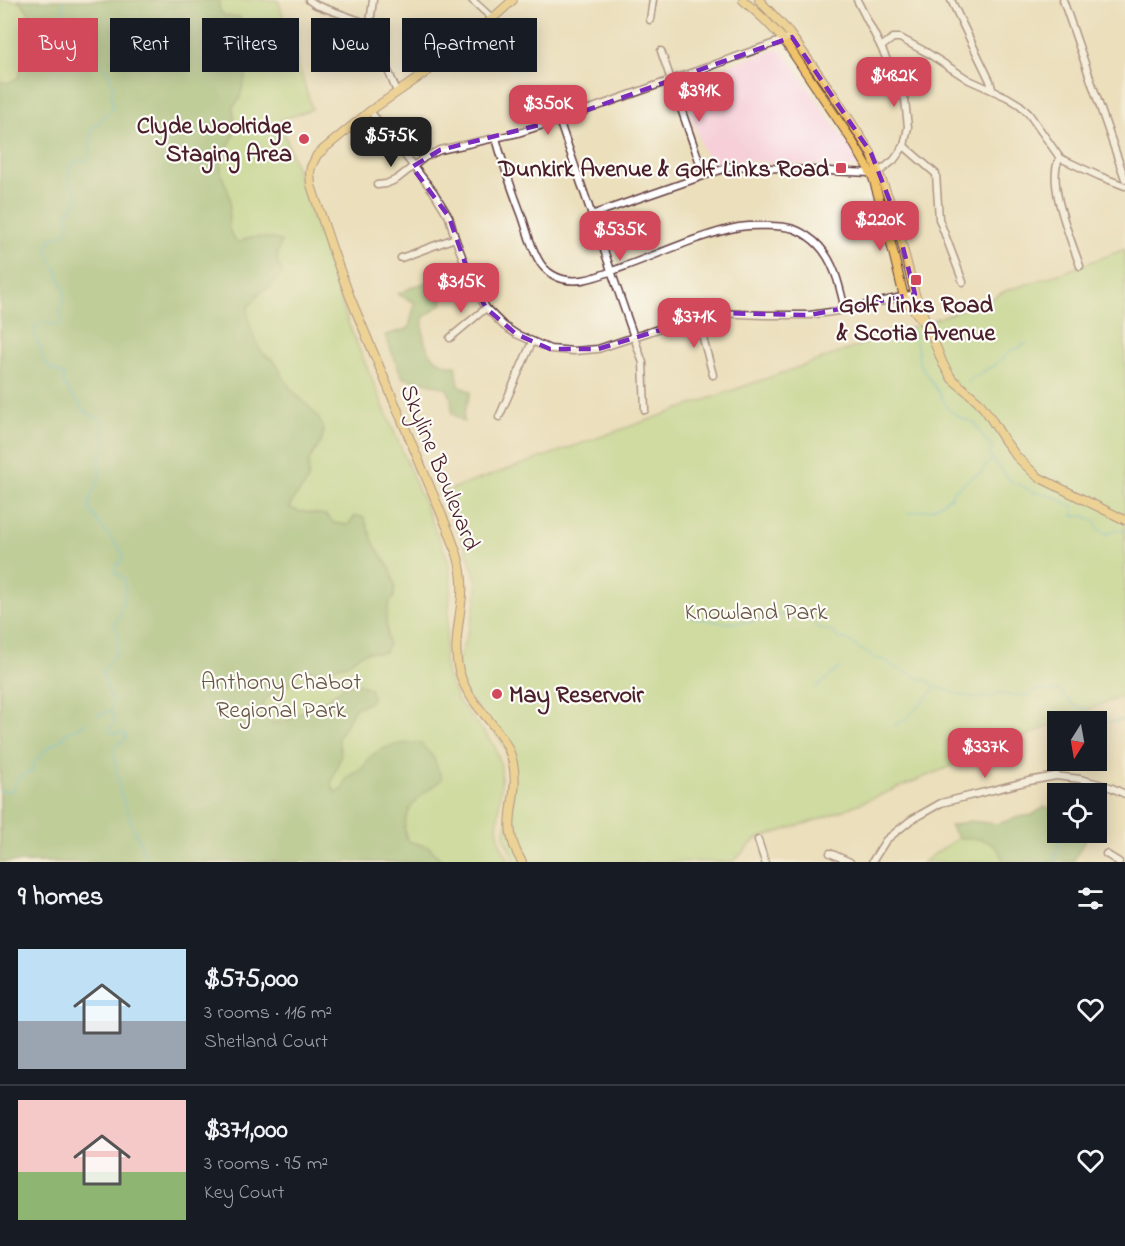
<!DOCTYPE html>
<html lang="en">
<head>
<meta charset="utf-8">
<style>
	:root { --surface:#171b24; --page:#20242c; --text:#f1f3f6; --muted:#9ea1a6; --line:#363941; --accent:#d1495b }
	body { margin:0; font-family:"Indie Flower",sans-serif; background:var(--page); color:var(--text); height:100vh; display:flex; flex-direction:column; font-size:22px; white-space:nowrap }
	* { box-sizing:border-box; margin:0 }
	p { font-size:20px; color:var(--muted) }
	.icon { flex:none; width:33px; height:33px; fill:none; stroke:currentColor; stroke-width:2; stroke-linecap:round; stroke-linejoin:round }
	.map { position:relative; height:862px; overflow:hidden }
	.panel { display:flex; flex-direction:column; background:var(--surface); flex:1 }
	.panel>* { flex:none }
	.guide { position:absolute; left:18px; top:18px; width:600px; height:54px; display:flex; gap:12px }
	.needle { width:39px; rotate:191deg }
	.fabs { position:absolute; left:1047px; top:711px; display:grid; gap:12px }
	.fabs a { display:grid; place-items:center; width:60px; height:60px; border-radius:0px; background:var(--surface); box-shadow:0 3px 15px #0003; font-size:30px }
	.price { position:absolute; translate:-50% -51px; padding:0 14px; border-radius:12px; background:var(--accent); color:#fff; font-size:20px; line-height:39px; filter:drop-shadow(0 2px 3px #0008) }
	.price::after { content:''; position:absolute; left:50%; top:36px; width:18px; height:14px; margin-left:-9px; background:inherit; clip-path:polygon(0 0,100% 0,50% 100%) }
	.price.selected { background:#222; color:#fff }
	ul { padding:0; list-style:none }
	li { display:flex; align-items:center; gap:18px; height:150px; padding:0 18px }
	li+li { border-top:2px solid var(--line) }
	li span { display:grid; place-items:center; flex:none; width:168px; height:120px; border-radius:0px; color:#555 }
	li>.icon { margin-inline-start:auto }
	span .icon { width:72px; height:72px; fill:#fffc; stroke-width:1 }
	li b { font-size:26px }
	h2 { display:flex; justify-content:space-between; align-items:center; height:72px; padding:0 18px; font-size:26px }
	.pill { padding:0 21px; border-radius:0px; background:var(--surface); box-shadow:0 3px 15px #0003; font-size:21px; line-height:54px }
	.pill.selected { background:var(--accent); color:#fff }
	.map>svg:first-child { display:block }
	.built { fill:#f6cfd8 }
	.green { fill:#aed782; stroke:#7c7b56; stroke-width:1.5 }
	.forest { fill:#8ab870; stroke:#6a6c4e; stroke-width:1.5 }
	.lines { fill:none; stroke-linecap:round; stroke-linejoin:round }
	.stream { stroke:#43b1be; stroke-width:1.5 }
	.minor-casing { stroke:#623c41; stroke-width:9 }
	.major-casing { stroke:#623c41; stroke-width:10 }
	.minor { stroke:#fff; stroke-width:6 }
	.major { stroke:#f0c369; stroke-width:8 }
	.marked { fill:none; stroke:#7b2cbf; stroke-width:4.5; stroke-dasharray:12 8; stroke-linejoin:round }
	.poi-dot { fill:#d1495b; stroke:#fdfcf7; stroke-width:2 }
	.labels { text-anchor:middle; stroke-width:4.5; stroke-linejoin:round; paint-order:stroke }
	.poi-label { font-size:24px; font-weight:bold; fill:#4a1f2b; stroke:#fdfcf7; text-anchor:end }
	.street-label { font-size:24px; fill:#4a1f2b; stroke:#fdfcf7 }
	.park-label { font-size:24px; fill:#685645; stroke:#fdfcf7 }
</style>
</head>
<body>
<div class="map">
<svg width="1125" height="862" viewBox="0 0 1125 862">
	<rect width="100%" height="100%" fill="#fdfcf7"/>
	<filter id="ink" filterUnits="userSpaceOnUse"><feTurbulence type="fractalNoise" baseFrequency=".0167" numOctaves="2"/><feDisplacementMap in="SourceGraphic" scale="12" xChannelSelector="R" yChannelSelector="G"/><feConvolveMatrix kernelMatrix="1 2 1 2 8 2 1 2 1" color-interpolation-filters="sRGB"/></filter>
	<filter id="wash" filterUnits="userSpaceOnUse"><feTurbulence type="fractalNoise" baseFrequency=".008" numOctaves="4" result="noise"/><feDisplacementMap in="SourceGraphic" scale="24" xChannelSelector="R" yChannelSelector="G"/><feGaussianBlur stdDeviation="1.35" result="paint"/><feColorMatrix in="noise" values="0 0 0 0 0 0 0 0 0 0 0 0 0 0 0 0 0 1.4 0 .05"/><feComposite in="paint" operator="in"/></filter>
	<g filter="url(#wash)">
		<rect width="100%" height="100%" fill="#ebdfbc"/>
		<!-- built -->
		<polygon class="built" points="777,49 779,50 785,54 851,150 856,161 856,165 855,167 851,168 735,160 722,162 709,167 681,88 681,84 684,82 732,64"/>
		<!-- green -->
		<g class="green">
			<path d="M0,0C23,0 23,2 34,22L29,44L18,78L8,83L0,82Z"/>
			<polygon points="133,0 278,0 312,109 280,120 349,325 448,560 451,584 444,660 447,675 458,701 484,732 495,747 501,766 501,786 497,828 501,846 510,862 0,862 0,331"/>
			<path d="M1125,249V695L1060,721L1058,722L1057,723L826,817L756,839L733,862H515L504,836L513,800L510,763L506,748L473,702L463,694L458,687L454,677V672C463,645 479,609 477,581L446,491L950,314L993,298L1005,291L1059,274Z"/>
			<polygon points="968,831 997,837 1012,862 923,862"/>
		</g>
		<!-- forest -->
		<g class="forest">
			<path d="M18,0H218L220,11L225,16L240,17L241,45L250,60L239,100L233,107C234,114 236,124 235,131C232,142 220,161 221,171C222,179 227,187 229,194C234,213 220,226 238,243C252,234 266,237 281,241L278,252L277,263L281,268L282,274L270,287L259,293L254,301L248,307C247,320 254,344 264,354C267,358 268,356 272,359C280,368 284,381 292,390C303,402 325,417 323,435C323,444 314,450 310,459C306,467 312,477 305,485C299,494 292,497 290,508L298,511L326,515L334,523L348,525L355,516L364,517L374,544L391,570L395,586L394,597L389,604L386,619L388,645L385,652L379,653L369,652L361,654L347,664L335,667L325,673L305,670L297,674L288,685L277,693L268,697L262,704L270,721L274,723L285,721L333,696L344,686L358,683L370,689L373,697L368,703L355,708L338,737L341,755L331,784L336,793L343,789C346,774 352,777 361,769C365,766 367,761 370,757C384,744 402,743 420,743L433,757L442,779C436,785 429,789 423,794C409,806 399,824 408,841L429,847L443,862H0V82L8,83L18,78L29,44L34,22L25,6Z"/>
			<path d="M436,280L443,303L423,318C421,343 429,364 456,366L459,386L471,392L464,413V422L452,413L451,398L447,389L425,382L407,379L402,377L385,335L407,329L409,327L415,303L398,294L414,286Z"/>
			<path d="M1045,807L1057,809L1058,832L1089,833L1073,862H1003C1000,840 977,837 958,838L950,826L970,821L997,824L1019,817L1032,815Z"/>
		</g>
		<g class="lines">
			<!-- stream -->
			<g class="stream">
				<path d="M64,0L62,8L79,48L94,62H100L110,75V79L114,86L111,95L113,104L112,109L99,121L97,125L92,128C90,139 91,147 89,158L86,161L80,160L69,166C68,178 72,187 78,197C76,207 68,209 67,214C67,217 69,221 69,224C68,235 59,236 50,239L47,252L57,270L65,294L59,312L62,321V324L58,326L48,323H38L35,330V337L41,349L43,361L51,369L64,375L63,383L84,411L104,422L106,438L98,463L100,472L97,484L90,499L89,509C95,516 98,523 104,530C110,538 117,545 123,553L121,562L116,565L115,573L124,578C128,590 121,614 114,625L119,635L116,653L102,672L112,702L111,711L115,723L110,727L109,731L112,733H124L126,737L122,742L115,745L113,749L120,792L130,819L148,862"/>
				<path d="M913,333L918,349L919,363L941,396L948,409L961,418L975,423L985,440L990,443L993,447L989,455L1012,483C1023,483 1024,489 1033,492C1039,494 1046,494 1052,496C1060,499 1066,504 1074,507L1073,516H1085L1096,522L1098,529L1107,534L1116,530L1125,531"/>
				<path d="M968,383L972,376H976L989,368L995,366L1002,358L1005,357C1008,351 1013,348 1020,348L1022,345L1027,344"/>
				<polyline points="908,513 932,509 952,496 953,490 958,488 969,479 982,472 985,466 992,461"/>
				<path d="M690,617L725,623L750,622L780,615L790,618L811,619C816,628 821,630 831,630L839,639H847L861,650L872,655L874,658L887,661L892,666L913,675L920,679L929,681L936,688"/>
				<polyline points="815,688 840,668"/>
				<path d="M937,688C948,688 959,698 970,696C978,702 985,695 993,697L999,693C1005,696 1009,694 1016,696L1020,695L1027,696L1035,690L1040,691L1043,690L1052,692L1058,689L1073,705L1088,710L1091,716C1105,722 1110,725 1125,719"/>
				<polyline points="97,715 110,711"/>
				<polyline points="1083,722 1090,717"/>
				<polyline points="893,726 907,718 935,689"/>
				<polyline points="0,791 12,791 18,778 33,770 34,763 48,748 62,739 65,734 87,723"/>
				<polyline points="1054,862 1061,832"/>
			</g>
		</g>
	</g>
	<g filter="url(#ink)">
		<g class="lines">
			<!-- minor casing -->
			<g class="minor-casing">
				<g id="minor">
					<polyline points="309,0 316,5 363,22 370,23"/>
					<polyline points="373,0 370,23 371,34 374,44 390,75 397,92"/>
					<polyline points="472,0 492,18"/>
					<polyline points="951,0 990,81 992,89"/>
					<polyline points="1063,0 1125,179"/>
					<polyline points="650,20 653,0"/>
					<polyline points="881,47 893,38 900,38 926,52 969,80 1007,97 1020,105 1029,114 1060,158 1099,176 1125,186"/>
					<polyline points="661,51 704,175"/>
					<polyline points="370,111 433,191 449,217 455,238 471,280 486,308 504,326 516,334 550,349 574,351 598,349 697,316 716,313 764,315 810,315 845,310 915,294"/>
					<polyline points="559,120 643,363 645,410"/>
					<path d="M496,138C503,164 512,190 522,216C527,230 530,245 538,259C541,265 546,271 553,275C575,288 601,275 623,267C659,254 702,234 739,227C752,225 782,225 794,229C800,231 809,237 814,241C834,258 840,287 845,310"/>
					<polyline points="904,146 936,174 939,219 963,282"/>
					<path d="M1060,158C1045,180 1072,242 1080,266"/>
					<polyline points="377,185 386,184 397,179 425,157 440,150 518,133 559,120 786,39"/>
					<polyline points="591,215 732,166 870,173 879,172 894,160 904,146 908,127 905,100 881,47 857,0"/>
					<polyline points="401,258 455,238"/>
					<polyline points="697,316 713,375"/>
					<polyline points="450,338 486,308"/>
					<polyline points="499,417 532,342"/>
					<polyline points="758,840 765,862"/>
					<polyline points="830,853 850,862"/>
					<polyline points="1106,854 1119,862"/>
					<polyline points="872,862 886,840 911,820 941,803 1029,781 1056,776 1080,779 1110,787 1125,794"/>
				</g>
			</g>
			<!-- major casing -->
			<g class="major-casing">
				<g id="major">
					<path d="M513,0L483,27L434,67L370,111L325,148L317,155L311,167L310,173L311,185L334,254L350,297L449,532L457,554C461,567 463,581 462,595C460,622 451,650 461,677C472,710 506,729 513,763C521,802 497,822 522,862"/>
					<polyline points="743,0 765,20 784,40 851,139 868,168 873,178 885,219 904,297 924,323"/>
					<polyline points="759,0 787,30 835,97 871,153 893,209 915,294 943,364 952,379 978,401 988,414 1005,441 1017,457 1038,477 1125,520"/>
				</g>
			</g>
			<!-- minor -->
			<use href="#minor" class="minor"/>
			<!-- major -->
			<use href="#major" class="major"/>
		</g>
	</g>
	<!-- marked area -->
	<path d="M0 0H1125V862H0ZM792,37L871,153L893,209L915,294L810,315L716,313L598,349H550L516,334L486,308L471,280L449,217L412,167L440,150L559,120Z" fill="#ebdfbc" fill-opacity=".55" fill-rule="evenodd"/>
	<path class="marked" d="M792,37L871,153L893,209L915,294L810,315L716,313L598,349H550L516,334L486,308L471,280L449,217L412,167L440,150L559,120Z"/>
	<!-- markers -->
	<g class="poi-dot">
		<circle cx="304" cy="139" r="6"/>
		<rect x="835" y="162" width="12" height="12" rx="3"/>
		<rect x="910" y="274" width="12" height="12" rx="3"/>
		<circle cx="497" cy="694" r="6"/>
	</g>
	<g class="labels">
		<!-- poi labels -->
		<g class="poi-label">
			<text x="292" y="133">Clyde Woolridge<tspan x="292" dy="28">Staging Area</tspan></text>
			<text x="829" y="176">Dunkirk Avenue &amp; Golf Links Road</text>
			<text x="916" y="312" text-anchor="middle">Golf Links Road<tspan x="916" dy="28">&amp; Scotia Avenue</tspan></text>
			<text x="509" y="702" text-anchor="start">May Reservoir</text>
		</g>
		<!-- street labels -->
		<g class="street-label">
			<text transform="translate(441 467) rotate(68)" y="8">Skyline Boulevard</text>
		</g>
		<!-- park labels -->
		<g class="park-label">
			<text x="756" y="619">Knowland Park</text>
			<text x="281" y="689">Anthony Chabot<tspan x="281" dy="28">Regional Park</tspan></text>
		</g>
	</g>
</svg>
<div class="fabs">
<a><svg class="needle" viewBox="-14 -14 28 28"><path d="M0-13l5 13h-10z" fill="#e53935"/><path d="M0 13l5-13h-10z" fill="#9ea1a6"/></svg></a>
<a><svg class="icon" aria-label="locate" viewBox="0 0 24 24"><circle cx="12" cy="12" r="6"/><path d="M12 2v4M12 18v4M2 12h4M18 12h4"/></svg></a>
</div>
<b class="price" style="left:894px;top:108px">$482K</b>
<b class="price" style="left:699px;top:123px">$391K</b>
<b class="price" style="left:548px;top:136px">$350K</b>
<b class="price selected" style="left:391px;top:168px">$575K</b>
<b class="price" style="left:880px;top:252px">$220K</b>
<b class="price" style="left:620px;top:262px">$535K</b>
<b class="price" style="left:461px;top:314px">$315K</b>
<b class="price" style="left:694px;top:349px">$371K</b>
<b class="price" style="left:985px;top:779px">$337K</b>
<div class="guide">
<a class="pill selected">Buy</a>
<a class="pill">Rent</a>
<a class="pill">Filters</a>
<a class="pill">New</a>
<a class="pill">Apartment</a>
</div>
</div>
<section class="panel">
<h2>9 homes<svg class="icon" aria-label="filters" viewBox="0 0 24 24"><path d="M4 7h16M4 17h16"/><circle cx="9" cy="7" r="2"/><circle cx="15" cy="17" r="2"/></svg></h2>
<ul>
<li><span style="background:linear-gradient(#bfe0f5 60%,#9aa5b1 0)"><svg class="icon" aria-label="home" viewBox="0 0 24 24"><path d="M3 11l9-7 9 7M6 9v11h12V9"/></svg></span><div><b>$575,000</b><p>3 rooms · 116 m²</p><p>Shetland Court</p></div><svg class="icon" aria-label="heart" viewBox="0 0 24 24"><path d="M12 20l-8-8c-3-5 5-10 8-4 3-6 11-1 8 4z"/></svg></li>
<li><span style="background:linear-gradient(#f6c9c9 60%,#8fb573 0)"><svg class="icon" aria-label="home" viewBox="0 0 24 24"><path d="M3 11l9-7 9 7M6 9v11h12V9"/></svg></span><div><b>$371,000</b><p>3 rooms · 95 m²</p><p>Key Court</p></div><svg class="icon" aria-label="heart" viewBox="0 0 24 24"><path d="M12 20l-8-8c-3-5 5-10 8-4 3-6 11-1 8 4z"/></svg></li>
</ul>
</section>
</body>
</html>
